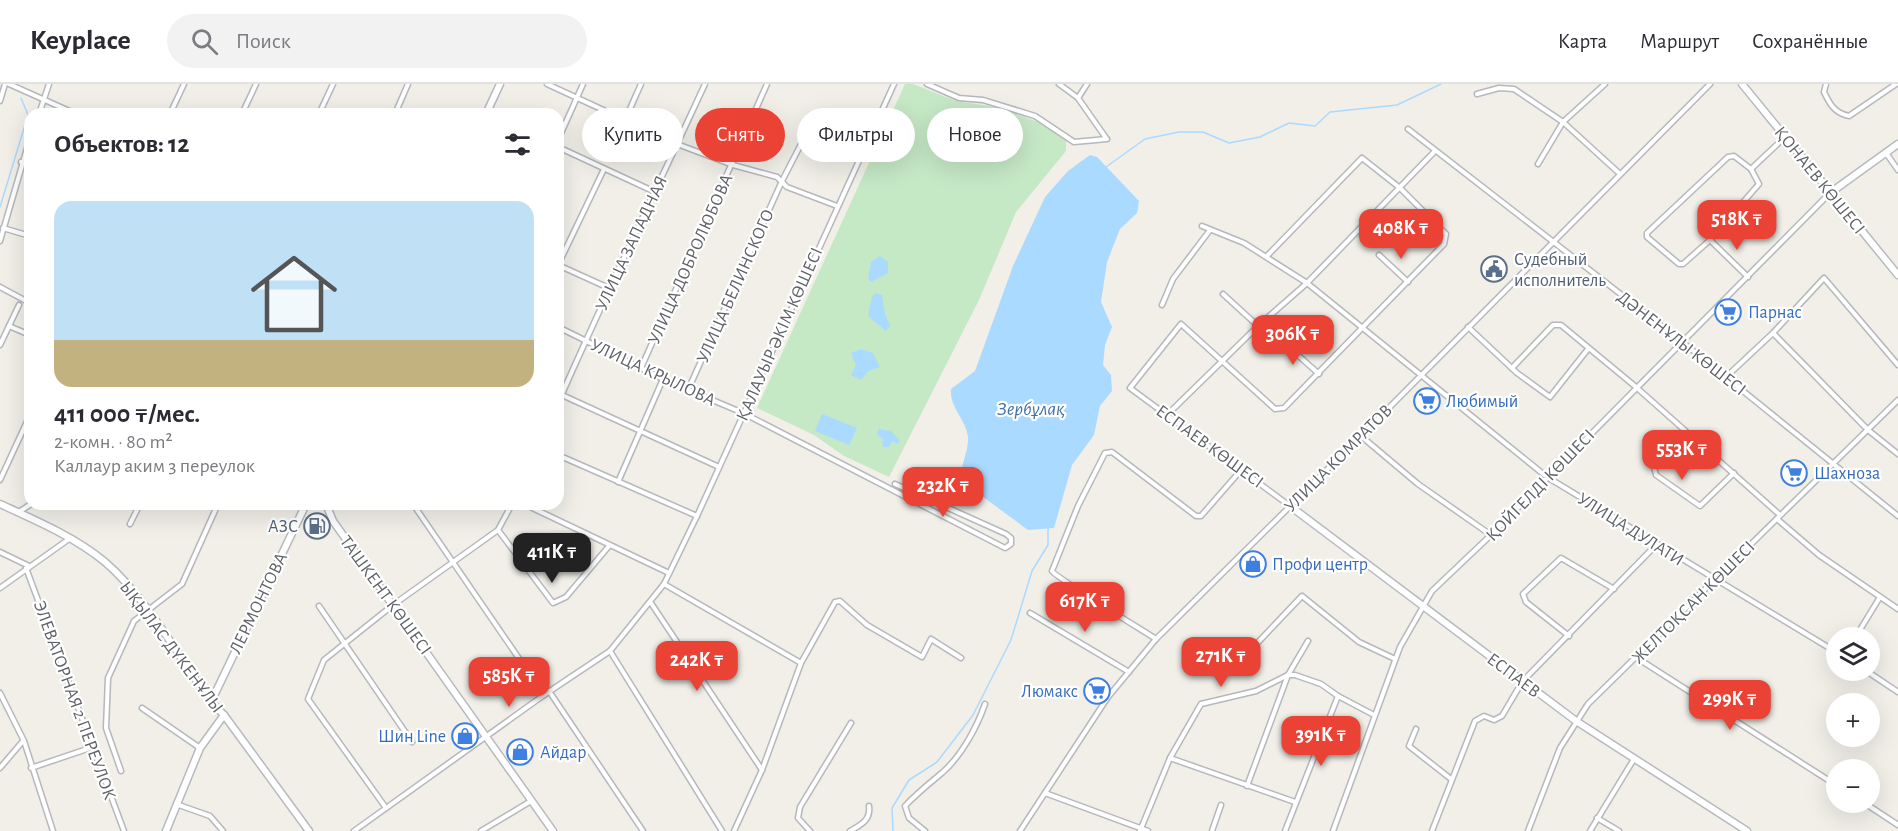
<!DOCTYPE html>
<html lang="ru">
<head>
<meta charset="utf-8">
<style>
	:root { --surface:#fff; --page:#f2f2f3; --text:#2b2b33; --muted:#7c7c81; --line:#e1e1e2; --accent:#ea4335 }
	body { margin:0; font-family:"Alegreya Sans",sans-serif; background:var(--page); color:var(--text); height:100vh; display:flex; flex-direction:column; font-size:22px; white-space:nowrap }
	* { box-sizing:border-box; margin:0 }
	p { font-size:20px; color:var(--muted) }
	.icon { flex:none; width:33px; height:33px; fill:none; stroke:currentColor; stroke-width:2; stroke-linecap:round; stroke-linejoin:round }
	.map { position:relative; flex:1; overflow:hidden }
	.sheet { position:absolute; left:24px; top:24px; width:540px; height:402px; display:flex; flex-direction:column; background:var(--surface); border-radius:18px; box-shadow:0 6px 24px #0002 }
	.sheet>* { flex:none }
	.banner { position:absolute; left:582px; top:24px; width:570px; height:54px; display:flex; gap:12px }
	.buttons { position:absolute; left:1826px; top:543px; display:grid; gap:12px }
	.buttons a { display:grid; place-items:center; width:54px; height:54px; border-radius:50%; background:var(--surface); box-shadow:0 6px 24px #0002; font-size:30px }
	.price { position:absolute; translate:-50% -51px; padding:0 14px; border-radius:12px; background:var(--accent); color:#fff; font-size:20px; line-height:39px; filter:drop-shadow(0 2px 3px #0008) }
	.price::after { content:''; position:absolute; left:50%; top:36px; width:18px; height:14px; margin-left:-9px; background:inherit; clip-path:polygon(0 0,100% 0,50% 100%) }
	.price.active { background:#222; color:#fff }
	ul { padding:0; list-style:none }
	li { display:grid; align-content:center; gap:12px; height:318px; padding:0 30px }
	li span { display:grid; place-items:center; height:186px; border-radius:18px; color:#555 }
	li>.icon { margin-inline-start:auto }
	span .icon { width:108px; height:108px; fill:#fffc; stroke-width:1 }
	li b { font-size:26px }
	h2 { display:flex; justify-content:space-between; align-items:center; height:72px; padding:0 30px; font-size:26px }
	.pill { padding:0 21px; border-radius:27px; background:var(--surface); box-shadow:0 6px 24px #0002; font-size:21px; line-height:54px }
	.pill.active { background:var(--accent); color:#fff }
	header { display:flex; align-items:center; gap:36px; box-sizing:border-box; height:84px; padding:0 30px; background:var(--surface); border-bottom:2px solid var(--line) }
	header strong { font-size:28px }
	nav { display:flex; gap:33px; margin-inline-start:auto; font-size:21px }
	.search { width:420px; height:54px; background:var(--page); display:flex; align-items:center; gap:15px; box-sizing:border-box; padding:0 21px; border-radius:33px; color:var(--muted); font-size:22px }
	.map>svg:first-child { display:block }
	.green { fill:#c5e8c5 }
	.water { fill:#aadaff }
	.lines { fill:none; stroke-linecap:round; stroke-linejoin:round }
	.stream { stroke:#aadaff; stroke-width:1.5 }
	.street-casing { stroke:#b5b8bc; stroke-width:7 }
	.secondary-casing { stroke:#b6babf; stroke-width:9 }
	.street { stroke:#fff; stroke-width:4 }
	.secondary { stroke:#fff; stroke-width:6 }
	.labels { text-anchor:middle; stroke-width:4.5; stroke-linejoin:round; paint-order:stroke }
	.street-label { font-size:18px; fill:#5f6368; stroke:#fff }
	.service-label { font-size:18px; fill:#4e5e75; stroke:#fff; text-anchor:start }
	.shop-label { font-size:18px; fill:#366cbe; stroke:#fff; text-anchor:start }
	.water-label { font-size:20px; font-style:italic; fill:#4174aa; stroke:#fff }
</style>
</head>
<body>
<header>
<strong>Keyplace</strong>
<div class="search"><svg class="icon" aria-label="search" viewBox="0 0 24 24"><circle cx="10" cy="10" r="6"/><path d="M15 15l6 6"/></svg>Поиск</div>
<nav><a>Карта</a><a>Маршрут</a><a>Сохранённые</a></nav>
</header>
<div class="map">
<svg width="1898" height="747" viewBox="0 0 1898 747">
	<rect width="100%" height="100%" fill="#f1efe8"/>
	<!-- green -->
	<polygon class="green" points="905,0 913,0 956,17 1002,24 1040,39 1066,54 1066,67 1016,128 979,216 889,393 844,372 814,351 757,324"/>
	<!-- water -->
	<g class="water">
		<path d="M1090,71L1097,73L1139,117L1137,129L1120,145L1107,178L1101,218L1112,243L1105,261L1103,281L1111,291L1112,307L1100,322L1094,351L1072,381L1054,444L1028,446L959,395C961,383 969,365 968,353C966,335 949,323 951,305L975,287L1013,182L1045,113L1068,87Z"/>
		<polygon points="880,172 888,178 888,189 871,198 868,194 871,178"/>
		<polygon points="875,209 882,211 885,230 890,242 886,247 868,232 872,213"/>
		<polygon points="861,265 873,269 880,283 868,287 861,296 851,291 856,281 851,269"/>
		<polygon points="822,330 857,344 849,361 815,347"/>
		<polygon points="879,345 891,347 900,357 898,360 892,357 889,363 883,363 882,358 884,356 877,350"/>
	</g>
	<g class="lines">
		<!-- stream -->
		<g class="stream">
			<polyline points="1106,83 1145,55 1179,48 1203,48 1229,59 1260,53 1289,39 1315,42 1330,28 1397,21 1441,0"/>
			<polyline points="0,123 28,31 21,14"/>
			<polyline points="893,747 892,724 909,696 937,678 973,631 1011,556 1032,487 1048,461 1048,445"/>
		</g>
		<!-- street casing -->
		<g class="street-casing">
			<g id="street">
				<polyline points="9,0 76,30"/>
				<polyline points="547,0 677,60 733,81 777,93 787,103 837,122"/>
				<polyline points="927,0 959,14 983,16 1035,32 1074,58 1107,55"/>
				<polyline points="1059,0 1078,14 1106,54"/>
				<path d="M1826,0L1824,8C1830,21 1835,29 1849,32L1896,0"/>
				<polyline points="1477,10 1499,4 1514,5 1563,38 1620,90"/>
				<polyline points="1078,14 1087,0"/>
				<polyline points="0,17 5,0"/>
				<polyline points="39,30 49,0"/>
				<polyline points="170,30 184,0"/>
				<polyline points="242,30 256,0"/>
				<polyline points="319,30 333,0"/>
				<polyline points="395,30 408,0"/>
				<polyline points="625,36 641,0"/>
				<polyline points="1408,45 1681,257 1898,432"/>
				<polyline points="558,56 583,0"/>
				<polyline points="558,63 655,108"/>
				<polyline points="1886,69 1898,86"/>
				<polygon points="1734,72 1751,85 1759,100 1710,156 1683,180 1679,180 1647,153 1647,149 1728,73"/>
				<polyline points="21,78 30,81"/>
				<polyline points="1538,80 1563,38 1605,0"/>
				<polyline points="1751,85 1785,53"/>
				<polyline points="1202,142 1244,159 1307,199 1547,393 1836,568"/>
				<polyline points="3,144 30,152"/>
				<polyline points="1710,156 1748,193"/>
				<polyline points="0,157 30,54"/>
				<polyline points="1379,171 1408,198"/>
				<polyline points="1267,172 1362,74 1400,104 1446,150 1444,160 1284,324 1275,325 1181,240 1130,304 1290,422"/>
				<polyline points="558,181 604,85"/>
				<polyline points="558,181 611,205"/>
				<polyline points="0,203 30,219"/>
				<polyline points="1223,210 1258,242"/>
				<polyline points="1162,221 1173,195 1210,146"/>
				<polyline points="9,242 30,251"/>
				<polyline points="558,243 663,295 743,329 1005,464 1011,460 1011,454 1006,450 895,400"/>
				<polyline points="1468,243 1517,289 1550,313 1588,265"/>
				<polyline points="1773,249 1868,346 1898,370"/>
				<polyline points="1282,257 1319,290"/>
				<polyline points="0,261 19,221"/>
				<polyline points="641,284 767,0"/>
				<polyline points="1512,284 1553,241 1561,241 1636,303 1780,431"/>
				<polyline points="1726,293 1773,249 1824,194 1898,281"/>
				<polyline points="688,306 782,97 816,31"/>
				<polyline points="562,311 719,383"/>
				<path d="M558,319C605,212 656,106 705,0"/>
				<polyline points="1168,330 1258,242 1307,199 1435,67"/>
				<polyline points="1684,346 1654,383 1656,391 1700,422 1734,389"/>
				<polyline points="1361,352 1418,400 1491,451"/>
				<polyline points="558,371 697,432"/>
				<polyline points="0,396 30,331"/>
				<polyline points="618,398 663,295"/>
				<polyline points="413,420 544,611"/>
				<polyline points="524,420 669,489"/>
				<polyline points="19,428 31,420"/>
				<polyline points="1777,435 1819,471 1898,525"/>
				<polyline points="130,440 140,420"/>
				<polyline points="498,446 553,519 566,513 609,462"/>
				<polyline points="0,468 29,482"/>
				<polyline points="26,484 124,747"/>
				<polyline points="664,500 801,579"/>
				<polyline points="0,504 69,455"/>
				<polyline points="651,519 762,686"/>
				<polyline points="319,522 412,658"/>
				<polyline points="1030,529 1129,588"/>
				<polyline points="1569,552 1526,518 1523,510 1561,474 1614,505"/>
				<polyline points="1855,554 1880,513"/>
				<path d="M1156,555C1142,546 1055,493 1052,487L1078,422L1105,369L1112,368L1196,432H1201L1242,385"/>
				<polyline points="610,567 722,747"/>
				<polyline points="1245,572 1302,512 1359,558 1395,575"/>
				<polyline points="1637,574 1836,701"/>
				<polyline points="1865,586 1898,608"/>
				<polyline points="549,607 643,747"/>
				<polyline points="0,609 24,657 53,747"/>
				<polyline points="142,624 200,664"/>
				<polyline points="1416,645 1409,662 1451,695"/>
				<polyline points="1170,674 1295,718"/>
				<polyline points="0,684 23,657"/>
				<polyline points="31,684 93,663"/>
				<polyline points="121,687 106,644 108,594 134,537 182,500 218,420"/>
				<polyline points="1247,702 1288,591 1308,557"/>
				<polyline points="1045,709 1148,747"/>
				<polyline points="1863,718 1898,741"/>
				<polyline points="176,720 210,732 223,747"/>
				<polyline points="386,724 308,615 324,576 393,521 498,446 512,420"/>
				<polyline points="1597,734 1619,747"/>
				<polyline points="354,747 544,611 610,567 664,500 697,432 894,0"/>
				<polyline points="481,747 531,717"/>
				<polyline points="734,747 762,686 801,579 835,518 840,517 867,541 922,573 931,555 961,574"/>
				<polyline points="810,747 798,734 800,723 851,639"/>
				<path d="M850,747C861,741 871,736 869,722"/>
				<path d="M925,747L909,734L905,722C917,709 930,699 943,688C962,671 977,643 985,620"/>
				<polyline points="1020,747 1108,613 1156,555 1361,352 1710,0"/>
				<polyline points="1140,747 1170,674 1201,620 1256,607 1288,591 1295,591 1321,600 1338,612 1374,631"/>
				<polyline points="1212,747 1221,721"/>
				<polyline points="1285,747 1338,612"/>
				<polyline points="1333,747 1400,563 1432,507 1491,451 1830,109"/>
				<polyline points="1432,747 1475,637 1484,632 1494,636 1502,632 1522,598 1656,461"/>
				<polyline points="1528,747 1560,664 1588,620 1898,316"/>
				<polyline points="1590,747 1634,675"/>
			</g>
		</g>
		<!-- secondary casing -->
		<g class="secondary-casing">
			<g id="secondary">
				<polyline points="1742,0 1898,191"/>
				<polyline points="486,30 500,0"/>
				<polyline points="1830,109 1898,60"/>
				<path d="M0,420C35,436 75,453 105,478C146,513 179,573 211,618L224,631L309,747"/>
				<polyline points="326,420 333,437 553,747"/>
				<polyline points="1290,422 1576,637 1747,747"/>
				<polyline points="211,618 306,420"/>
				<polyline points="166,747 200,664 224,631"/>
			</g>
		</g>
		<!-- street -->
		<use href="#street" class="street"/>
		<!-- secondary -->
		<use href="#secondary" class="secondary"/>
	</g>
	<!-- icons -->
	<defs>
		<g id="civic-ring" transform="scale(1.35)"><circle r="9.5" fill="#fff" stroke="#5c6f8a" stroke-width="1.5"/><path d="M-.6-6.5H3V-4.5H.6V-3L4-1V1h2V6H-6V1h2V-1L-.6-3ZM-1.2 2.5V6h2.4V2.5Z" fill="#5c6f8a"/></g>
		<g id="supermarket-ring" transform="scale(1.35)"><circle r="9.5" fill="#fff" stroke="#3f7fe0" stroke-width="1.5"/><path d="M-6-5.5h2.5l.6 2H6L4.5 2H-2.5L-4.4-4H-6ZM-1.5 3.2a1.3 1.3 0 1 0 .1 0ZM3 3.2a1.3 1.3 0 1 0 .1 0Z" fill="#3f7fe0"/></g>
		<g id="fuel-ring" transform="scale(1.35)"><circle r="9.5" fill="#fff" stroke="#5c6f8a" stroke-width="1.5"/><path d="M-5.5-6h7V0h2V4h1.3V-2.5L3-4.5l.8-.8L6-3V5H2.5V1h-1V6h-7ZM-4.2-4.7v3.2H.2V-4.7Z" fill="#5c6f8a"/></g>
		<g id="shop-ring" transform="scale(1.35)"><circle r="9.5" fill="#fff" stroke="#3f7fe0" stroke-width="1.5"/><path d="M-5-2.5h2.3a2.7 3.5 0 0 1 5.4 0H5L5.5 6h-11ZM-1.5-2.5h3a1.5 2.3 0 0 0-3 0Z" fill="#3f7fe0"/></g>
	</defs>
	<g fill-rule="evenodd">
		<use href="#civic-ring" x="1494" y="185"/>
		<use href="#supermarket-ring" x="1728" y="228"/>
		<use href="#supermarket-ring" x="1427" y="317"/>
		<use href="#supermarket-ring" x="1794" y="389"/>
		<use href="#fuel-ring" x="317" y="442"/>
		<use href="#shop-ring" x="1253" y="480"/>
		<use href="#supermarket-ring" x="1097" y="607"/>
		<use href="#shop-ring" x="465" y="652"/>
		<use href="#shop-ring" x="520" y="668"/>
	</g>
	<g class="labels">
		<!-- street labels -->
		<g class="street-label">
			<text transform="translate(1820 96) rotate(51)" y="6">ҚОНАЕВ КӨШЕСІ</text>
			<text transform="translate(631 159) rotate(-65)" y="6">УЛИЦА ЗАПАДНАЯ</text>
			<text transform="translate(690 175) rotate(-66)" y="6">УЛИЦА ДОБРОЛЮБОВА</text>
			<text transform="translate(735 202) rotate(-66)" y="6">УЛИЦА БЕЛИНСКОГО</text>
			<text transform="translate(779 250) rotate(-66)" y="6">ҚАЛАУЫР ӘКІМ КӨШЕСІ</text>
			<text transform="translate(1682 259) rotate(38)" y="6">ДӘНЕНҰЛЫ КӨШЕСІ</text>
			<text transform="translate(653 288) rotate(25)" y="6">УЛИЦА КРЫЛОВА</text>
			<text transform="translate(1210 362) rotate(36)" y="6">ЕСПАЕВ КӨШЕСІ</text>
			<text transform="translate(1338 374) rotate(-45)" y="6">УЛИЦА КОМРАТОВ</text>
			<text transform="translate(1540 401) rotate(-46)" y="6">ҚОЙГЕЛДІ КӨШЕСІ</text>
			<text transform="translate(1631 445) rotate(32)" y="6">УЛИЦА ДУЛАТИ</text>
			<text transform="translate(386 511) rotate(54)" y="6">ТАШКЕНТ КӨШЕСІ</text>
			<text transform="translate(1693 518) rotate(-45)" y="6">ЖЕЛТОҚСАН КӨШЕСІ</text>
			<text transform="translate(258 519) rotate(-64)" y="6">ЛЕРМОНТОВА</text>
			<text transform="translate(172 563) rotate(53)" y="6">ЫҚЫЛАС ДҮКЕНҰЛЫ</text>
			<text transform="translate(1514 591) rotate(37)" y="6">ЕСПАЕВ</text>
			<text transform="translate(75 616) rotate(70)" y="6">ЭЛЕВАТОРНАЯ 2 ПЕРЕУЛОК</text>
		</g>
		<!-- service labels -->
		<g class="service-label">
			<text x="1514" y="181">Судебный<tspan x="1514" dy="21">исполнитель</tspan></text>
			<text x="298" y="448" text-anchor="end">АЗС</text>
		</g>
		<!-- shop labels -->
		<g class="shop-label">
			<text x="1748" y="234">Парнас</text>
			<text x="1446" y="323">Любимый</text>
			<text x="1814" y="395">Шахноза</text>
			<text x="1272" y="486">Профи центр</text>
			<text x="1078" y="613" text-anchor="end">Люмакс</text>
			<text x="446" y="658" text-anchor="end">Шин Line</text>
			<text x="540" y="674">Айдар</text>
		</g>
		<!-- water labels -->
		<g class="water-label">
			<text x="1031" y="331">Зербұлақ</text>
		</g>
	</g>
</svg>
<div class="buttons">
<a><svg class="icon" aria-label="layers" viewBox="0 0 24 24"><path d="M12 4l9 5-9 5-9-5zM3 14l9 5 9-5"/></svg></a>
<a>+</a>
<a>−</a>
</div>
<b class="price" style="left:1737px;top:167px">518K ₸</b>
<b class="price" style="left:1401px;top:176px">408K ₸</b>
<b class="price" style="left:1293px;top:282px">306K ₸</b>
<b class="price" style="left:1682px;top:397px">553K ₸</b>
<b class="price" style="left:943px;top:434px">232K ₸</b>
<b class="price active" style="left:552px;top:500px">411K ₸</b>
<b class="price" style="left:1085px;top:549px">617K ₸</b>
<b class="price" style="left:1221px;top:604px">271K ₸</b>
<b class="price" style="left:697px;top:608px">242K ₸</b>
<b class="price" style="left:509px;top:624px">585K ₸</b>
<b class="price" style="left:1730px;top:647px">299K ₸</b>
<b class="price" style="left:1321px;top:683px">391K ₸</b>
<div class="banner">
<a class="pill">Купить</a>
<a class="pill active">Снять</a>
<a class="pill">Фильтры</a>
<a class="pill">Новое</a>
</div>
<section class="sheet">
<h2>Объектов: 12<svg class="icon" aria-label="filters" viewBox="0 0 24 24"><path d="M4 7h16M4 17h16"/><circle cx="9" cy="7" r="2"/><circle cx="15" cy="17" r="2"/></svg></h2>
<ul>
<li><span style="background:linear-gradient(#bfe0f5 75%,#c2b280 0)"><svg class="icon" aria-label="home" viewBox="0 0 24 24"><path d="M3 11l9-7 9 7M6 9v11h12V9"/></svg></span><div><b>411 000 ₸/мес.</b><p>2-комн. · 80 m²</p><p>Каллаур аким 3 переулок</p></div></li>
</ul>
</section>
</div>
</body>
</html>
